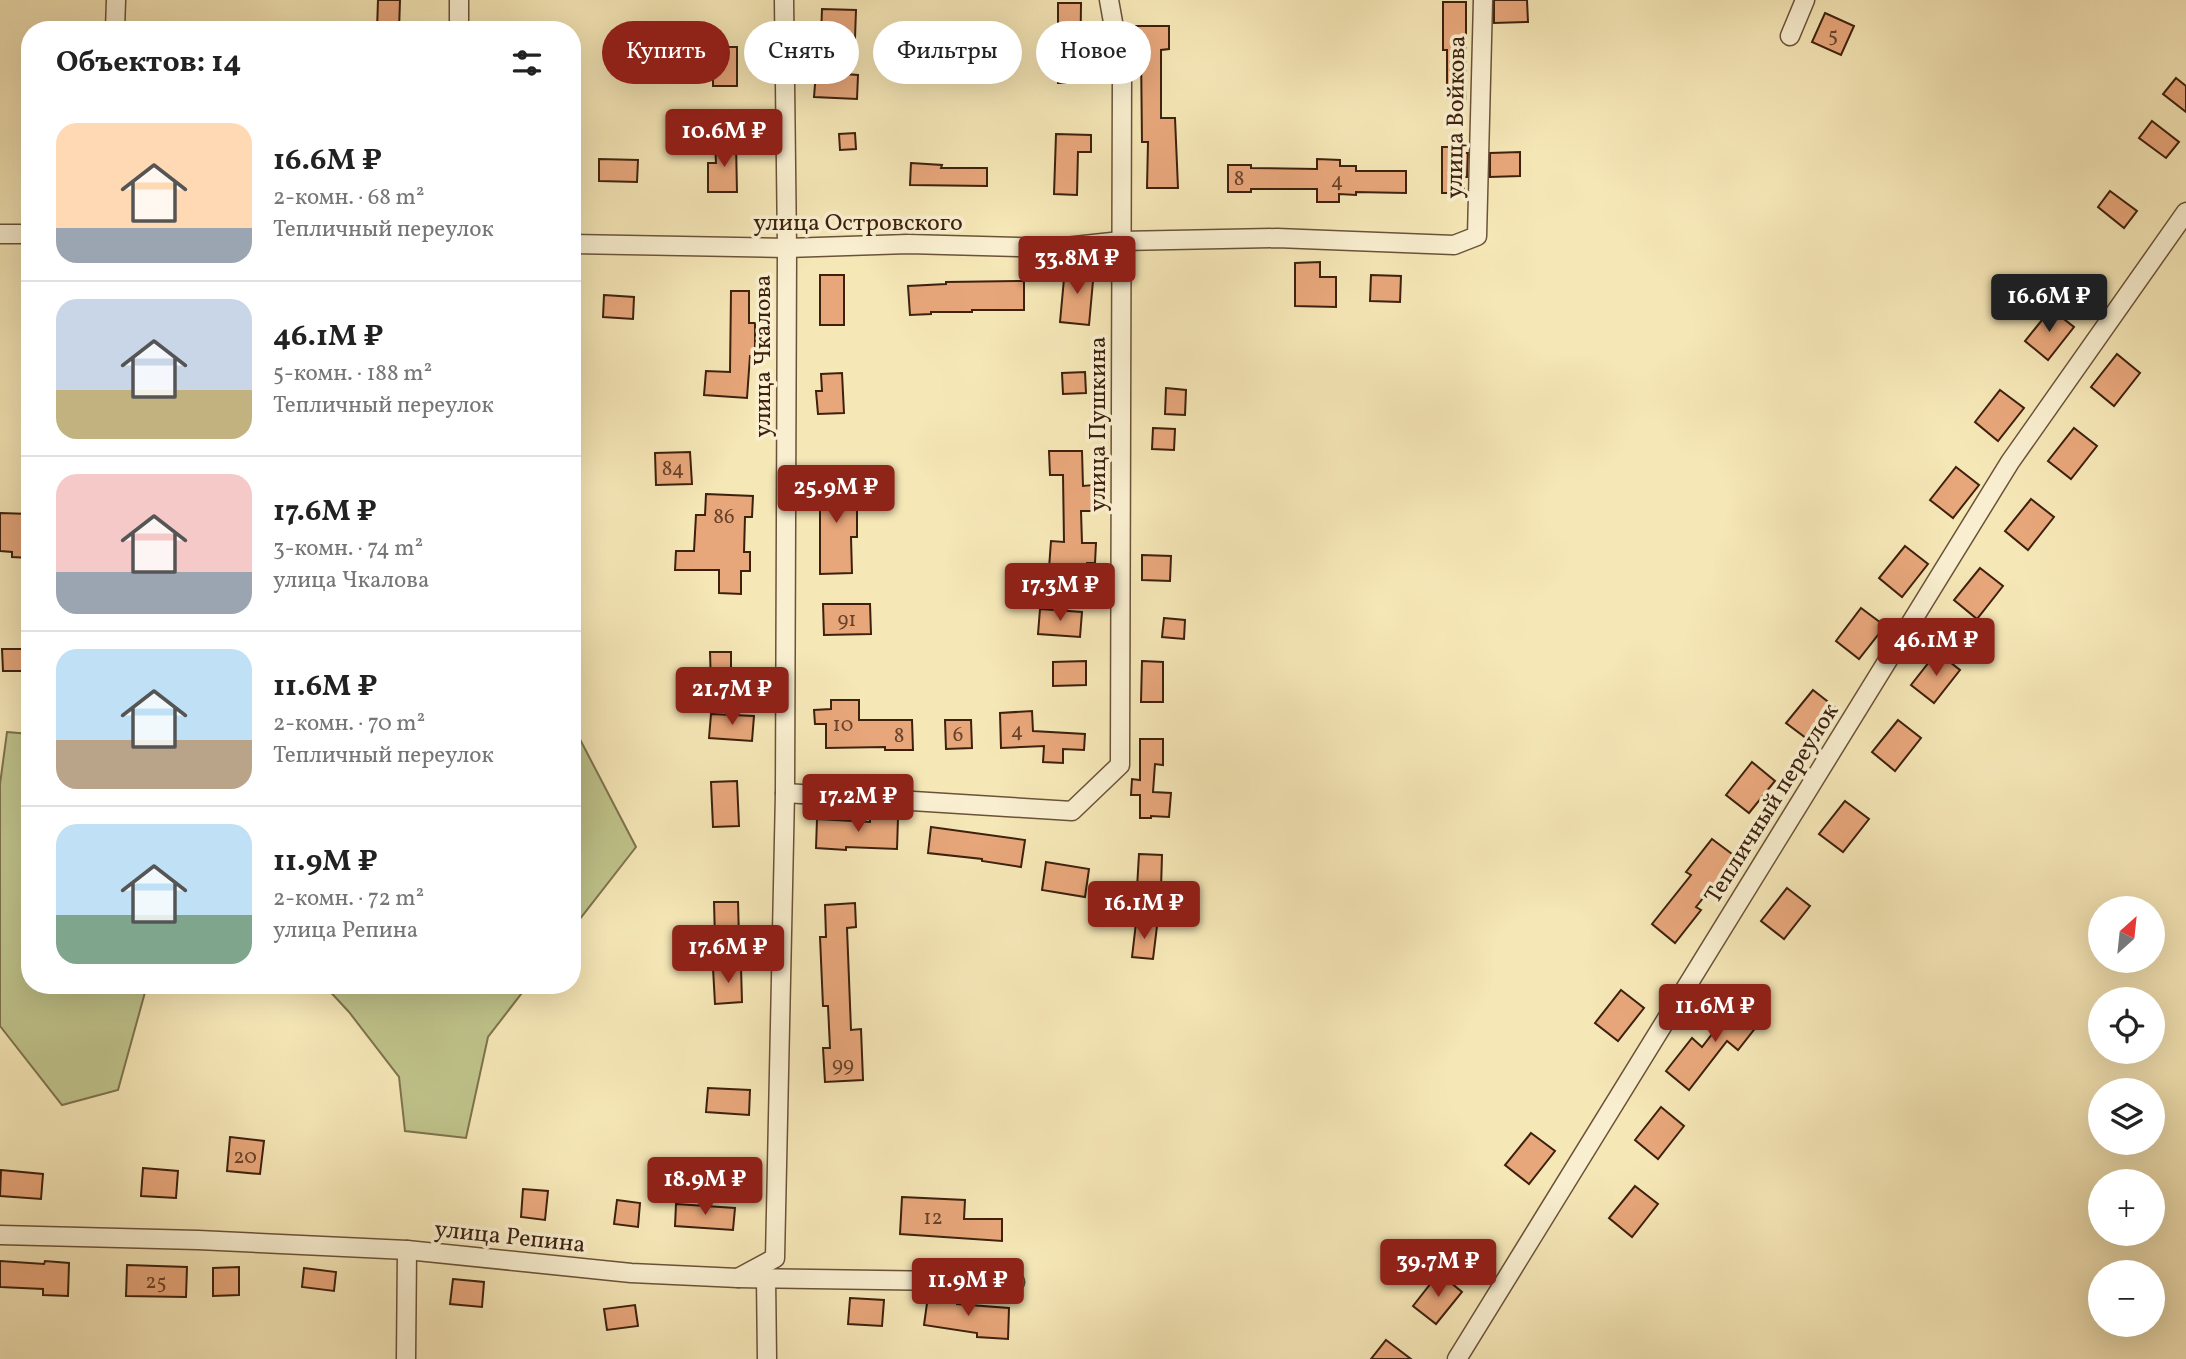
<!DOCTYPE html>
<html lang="ru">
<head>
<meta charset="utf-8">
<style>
	:root { --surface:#fff; --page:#f6f6f6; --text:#222; --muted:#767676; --line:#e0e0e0; --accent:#8f2418 }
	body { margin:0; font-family:Vollkorn,serif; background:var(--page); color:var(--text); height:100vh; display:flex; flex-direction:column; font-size:26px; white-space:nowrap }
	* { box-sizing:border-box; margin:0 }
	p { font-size:23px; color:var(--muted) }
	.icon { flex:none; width:38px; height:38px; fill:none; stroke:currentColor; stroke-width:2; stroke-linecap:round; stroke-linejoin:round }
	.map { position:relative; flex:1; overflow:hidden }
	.side { position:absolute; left:21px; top:21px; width:560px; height:973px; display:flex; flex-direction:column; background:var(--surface); border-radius:28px; box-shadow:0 7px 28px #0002 }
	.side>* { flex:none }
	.banner { position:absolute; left:602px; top:21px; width:665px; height:63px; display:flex; gap:14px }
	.needle { width:46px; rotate:27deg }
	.controls { position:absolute; left:2088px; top:896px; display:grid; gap:14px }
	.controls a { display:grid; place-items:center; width:77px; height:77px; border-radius:50%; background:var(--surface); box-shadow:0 7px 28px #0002; font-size:35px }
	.price { position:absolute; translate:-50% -60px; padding:0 16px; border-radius:7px; background:var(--accent); color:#fff; font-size:23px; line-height:46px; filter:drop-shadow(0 2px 4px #0008) }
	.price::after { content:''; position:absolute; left:50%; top:42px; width:21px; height:16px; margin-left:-10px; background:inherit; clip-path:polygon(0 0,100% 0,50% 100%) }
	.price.current { background:#222; color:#fff }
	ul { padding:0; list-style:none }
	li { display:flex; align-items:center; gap:21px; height:175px; padding:0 35px }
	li+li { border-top:2px solid var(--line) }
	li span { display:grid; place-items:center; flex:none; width:196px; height:140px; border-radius:21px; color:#555 }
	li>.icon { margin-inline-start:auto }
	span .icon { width:84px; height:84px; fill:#fffc; stroke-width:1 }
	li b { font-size:30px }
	h2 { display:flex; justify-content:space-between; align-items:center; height:84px; padding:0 35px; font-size:30px }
	.chip { padding:0 24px; border-radius:32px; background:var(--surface); box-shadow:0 7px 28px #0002; font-size:24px; line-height:63px }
	.chip.current { background:var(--accent); color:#fff }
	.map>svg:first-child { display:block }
	.green { fill:#c0c48c; stroke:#7e724d; stroke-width:2 }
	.building { fill:#e8a77b; stroke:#3d210e; stroke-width:2 }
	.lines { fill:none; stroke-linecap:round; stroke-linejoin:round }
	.street-casing { stroke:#6b5238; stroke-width:21 }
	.street { stroke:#f9efd0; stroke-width:18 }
	.labels { text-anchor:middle; stroke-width:7; stroke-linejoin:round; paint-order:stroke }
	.number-label { font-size:21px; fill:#684229 }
	.street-label { font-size:24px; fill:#3d210e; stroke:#f9efd0 }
</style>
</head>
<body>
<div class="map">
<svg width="2186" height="1359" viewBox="0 0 2186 1359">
	<rect width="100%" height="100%" fill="#f6e7b7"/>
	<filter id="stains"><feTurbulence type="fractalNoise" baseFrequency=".00286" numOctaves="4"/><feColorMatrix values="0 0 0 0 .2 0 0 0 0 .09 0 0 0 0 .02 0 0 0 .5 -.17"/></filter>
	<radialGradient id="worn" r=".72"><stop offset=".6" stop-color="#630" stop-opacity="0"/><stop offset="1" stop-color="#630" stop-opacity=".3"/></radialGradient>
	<!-- green -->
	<g class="green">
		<polygon points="572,724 636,847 572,929"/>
		<polygon points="7,732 30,734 30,985 147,985 118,1090 62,1105 0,1026 0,784"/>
		<polygon points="324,985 528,985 488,1037 466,1138 405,1131 399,1077 349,1012"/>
	</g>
	<!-- building -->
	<g class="building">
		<polygon points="378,0 400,0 399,30 377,30"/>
		<polygon points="1494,0 1527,0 1528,22 1494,23"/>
		<polygon points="1443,2 1466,2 1466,99 1447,99 1447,50 1443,50"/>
		<polygon points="1058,3 1081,3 1080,83 1058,83 1060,31 1058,31"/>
		<polygon points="822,9 856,10 855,38 821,37"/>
		<polygon points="1825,13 1854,26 1841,55 1812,42"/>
		<polygon points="1136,26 1169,26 1169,49 1161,50 1161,118 1175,118 1178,188 1147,188 1148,142 1142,142 1141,50 1136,50"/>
		<rect x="713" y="47" width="24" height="39"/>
		<polygon points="816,72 858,75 857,99 814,97"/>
		<polygon points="2176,78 2186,86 2186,112 2163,94"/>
		<polygon points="2152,121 2179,142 2166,158 2139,138"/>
		<polygon points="855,133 856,149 840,150 839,134"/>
		<polygon points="1056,134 1091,135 1091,152 1078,152 1077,195 1054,194"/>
		<polygon points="715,143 736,143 737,192 708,192 708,163 716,163"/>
		<polygon points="1442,147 1464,147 1464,153 1468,153 1467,177 1464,177 1464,193 1442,193"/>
		<polygon points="1520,152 1520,176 1490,177 1490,153"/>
		<polygon points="599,159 638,160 637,182 599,181"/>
		<polygon points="1317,159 1340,160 1340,166 1356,166 1356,171 1406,171 1406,193 1356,192 1356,195 1339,194 1339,202 1317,202 1317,189 1251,189 1251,192 1228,192 1228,165 1251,165 1251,168 1317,169"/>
		<polygon points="911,163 942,165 941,168 987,168 987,186 910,185"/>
		<polygon points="2110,191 2137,211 2124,228 2098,207"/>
		<polygon points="1320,262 1320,277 1336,277 1336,307 1295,306 1295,263"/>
		<polygon points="1065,268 1094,270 1089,325 1060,322"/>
		<rect x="820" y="275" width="24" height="50"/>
		<polygon points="1371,275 1401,276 1400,302 1370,301"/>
		<polygon points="1024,281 1024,310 972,310 972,312 931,312 931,314 910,315 908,286 946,284 946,282"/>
		<polygon points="731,291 749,291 749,323 755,323 755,356 750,356 747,398 704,395 706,371 730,372"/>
		<polygon points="604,295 634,297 633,319 603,317"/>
		<polygon points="2051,309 2074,327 2048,360 2025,341"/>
		<polygon points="2117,354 2140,373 2114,406 2091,387"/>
		<polygon points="1085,372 1086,393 1063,394 1062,373"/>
		<polygon points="842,373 844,413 818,414 816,391 822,391 821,374"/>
		<polygon points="1166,388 1186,390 1185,415 1165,414"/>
		<polygon points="2000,390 2024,408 1998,441 1975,422"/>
		<polygon points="1153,428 1175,429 1174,450 1152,449"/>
		<polygon points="2074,428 2097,446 2071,479 2048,461"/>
		<polygon points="1049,451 1082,451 1083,486 1093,485 1093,511 1081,511 1082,543 1096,543 1095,563 1087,563 1086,584 1048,582 1051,541 1064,542 1063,475 1050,475"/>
		<polygon points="690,452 692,484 656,485 655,453"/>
		<polygon points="1956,467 1979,485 1953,518 1930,500"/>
		<polygon points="809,484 857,484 857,537 851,537 852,573 820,574 820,505 809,505"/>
		<polygon points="706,494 753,496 752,517 745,517 744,552 750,552 750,571 741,571 741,594 719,593 719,570 675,570 676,551 694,551 696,515 705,515"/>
		<polygon points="2031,499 2054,517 2028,550 2005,531"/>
		<polygon points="0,513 30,514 30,558 12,557 12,552 0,551"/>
		<polygon points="1905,546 1928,564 1902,597 1879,578"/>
		<polygon points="1142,555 1171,556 1170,581 1142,580"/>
		<polygon points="1980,568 2003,586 1977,619 1954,600"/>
		<polygon points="823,604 870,604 871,634 824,635"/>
		<polygon points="1861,608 1885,626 1859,659 1836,641"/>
		<polygon points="1040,609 1082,612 1080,637 1038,634"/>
		<polygon points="1164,618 1185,620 1184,639 1162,637"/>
		<polygon points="2,649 30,649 30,671 3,671"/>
		<polygon points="710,652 731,652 731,686 711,686"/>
		<polygon points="1937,652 1960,670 1934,703 1911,685"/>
		<polygon points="1086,661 1086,685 1053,686 1053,662"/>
		<polygon points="1142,661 1163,662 1163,702 1141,702"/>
		<polygon points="1813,690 1836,708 1810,741 1786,723"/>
		<polygon points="831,700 859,700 859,720 912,720 913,750 885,750 885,747 826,748 826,724 815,724 814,710 831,709"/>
		<polygon points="1032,711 1033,731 1085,734 1084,750 1063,749 1063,763 1043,762 1044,746 1001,748 1000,713"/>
		<polygon points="711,714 754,716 752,741 709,738"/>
		<polygon points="945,720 971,720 972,748 946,749"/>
		<polygon points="1898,720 1921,738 1895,771 1872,752"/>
		<polygon points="1140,739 1163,739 1163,765 1155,764 1153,792 1171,793 1169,817 1151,816 1151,818 1140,818 1140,795 1131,795 1132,779 1140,780"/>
		<polygon points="1752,762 1775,781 1749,813 1726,795"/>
		<polygon points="737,781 739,826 713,827 711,782"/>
		<polygon points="1845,801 1869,819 1843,852 1819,834"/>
		<polygon points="870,817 898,818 897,849 846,847 846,850 816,848 817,819 870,822"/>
		<polygon points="931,827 1025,840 1021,867 982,861 982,859 928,853"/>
		<polygon points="1712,839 1736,857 1696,907 1701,910 1675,943 1652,924 1691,875 1686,872"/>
		<polygon points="1139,854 1162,855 1161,889 1137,888"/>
		<polygon points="1046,862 1089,869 1085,897 1042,890"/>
		<polygon points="1787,888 1810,906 1784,939 1761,921"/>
		<polygon points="714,902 738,902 739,938 715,939"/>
		<polygon points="855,903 856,927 847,928 851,1030 861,1029 863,1080 825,1082 823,1048 830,1048 828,1006 823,1006 820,937 826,937 825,905"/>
		<polygon points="1136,923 1157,926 1153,959 1132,957"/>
		<polygon points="741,967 742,1002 715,1004 713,968"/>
		<polygon points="1621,990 1644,1008 1618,1041 1595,1023"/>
		<polygon points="1740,998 1764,1017 1738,1050 1727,1041 1689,1090 1666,1071 1692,1038 1702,1047"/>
		<polygon points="708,1088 750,1090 749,1115 706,1112"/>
		<polygon points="1661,1107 1684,1126 1658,1159 1635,1140"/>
		<polygon points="1531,1133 1555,1151 1529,1184 1505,1165"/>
		<polygon points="230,1137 264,1141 260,1174 227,1171"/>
		<polygon points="143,1168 178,1171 176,1198 141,1196"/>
		<polygon points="1,1170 43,1174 41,1199 0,1196"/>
		<polygon points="1635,1186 1658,1204 1632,1237 1609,1218"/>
		<polygon points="523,1189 548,1191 545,1220 521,1217"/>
		<polygon points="902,1197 965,1200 964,1219 1002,1219 1002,1241 900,1234"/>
		<polygon points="617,1200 640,1203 638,1227 614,1224"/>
		<polygon points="676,1204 735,1208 733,1230 675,1226"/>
		<polygon points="0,1261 44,1264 45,1261 69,1263 68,1296 43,1295 43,1289 0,1287"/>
		<polygon points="127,1265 187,1267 186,1297 126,1296"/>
		<polygon points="239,1267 239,1295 213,1296 213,1268"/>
		<polygon points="304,1268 336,1272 334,1291 302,1287"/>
		<polygon points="1439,1273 1462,1292 1436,1324 1413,1306"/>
		<polygon points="453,1279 484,1282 482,1307 450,1304"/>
		<polygon points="928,1296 957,1301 957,1304 1009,1308 1008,1339 977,1337 977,1333 924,1325"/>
		<polygon points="850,1298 884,1300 882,1326 848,1324"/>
		<polygon points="635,1305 638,1326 607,1330 604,1309"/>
		<polygon points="1386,1340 1411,1359 1371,1359"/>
	</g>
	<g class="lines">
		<!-- street casing -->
		<g class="street-casing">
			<g id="street">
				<polyline points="459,0 459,30"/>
				<polyline points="115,30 116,0"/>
				<polyline points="1790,36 1805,0"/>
				<polyline points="0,234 30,234"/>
				<polyline points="572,244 787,248 908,244 1056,248 1121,241 1277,238 1454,245 1477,236 1483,0"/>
				<polyline points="785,793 1072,811 1120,765 1122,72 1109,0"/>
				<polyline points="0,1235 198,1240 407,1250 631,1273 738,1278 1015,1282"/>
				<polyline points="738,1278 775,1258 785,793 787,248 784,0"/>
				<polyline points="766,1278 767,1359"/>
				<polyline points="406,1359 407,1250"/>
				<polyline points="1457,1359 2010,462 2186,212"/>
			</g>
		</g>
		<!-- street -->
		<use href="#street" class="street"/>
	</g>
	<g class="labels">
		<!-- number labels -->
		<g class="number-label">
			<text x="1833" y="41">5</text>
			<text x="1239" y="185">8</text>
			<text x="1337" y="187">4</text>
			<text x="673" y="475">84</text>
			<text x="724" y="523">86</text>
			<text x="847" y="626">91</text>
			<text x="843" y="731">10</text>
			<text x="1017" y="737">4</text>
			<text x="958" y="741">6</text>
			<text x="899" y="742">8</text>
			<text x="843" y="1071">99</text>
			<text x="245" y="1163">20</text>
			<text x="933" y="1224">12</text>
			<text x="156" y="1288">25</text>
		</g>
		<!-- street labels -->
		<g class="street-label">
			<text transform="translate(1455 117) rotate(-89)" y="8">улица Войкова</text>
			<text x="858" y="230">улица Островского</text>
			<text transform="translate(762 356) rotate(-90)" y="8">улица Чкалова</text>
			<text transform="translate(1097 424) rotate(-90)" y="8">улица Пушкина</text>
			<text transform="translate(1771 803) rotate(-58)" y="8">Тепличный переулок</text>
			<text transform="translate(510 1236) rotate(6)" y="8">улица Репина</text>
		</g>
	</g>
	<rect width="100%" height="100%" filter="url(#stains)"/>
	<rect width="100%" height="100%" fill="url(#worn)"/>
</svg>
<div class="controls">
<a><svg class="needle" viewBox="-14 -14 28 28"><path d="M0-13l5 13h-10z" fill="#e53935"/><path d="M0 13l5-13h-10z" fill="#767676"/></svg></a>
<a><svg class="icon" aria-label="locate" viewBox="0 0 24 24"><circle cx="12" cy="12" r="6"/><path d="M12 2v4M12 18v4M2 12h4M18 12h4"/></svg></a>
<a><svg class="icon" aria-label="layers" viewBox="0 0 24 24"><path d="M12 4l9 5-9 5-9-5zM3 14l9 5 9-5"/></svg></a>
<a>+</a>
<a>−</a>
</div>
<b class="price" style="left:724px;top:169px">10.6M ₽</b>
<b class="price" style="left:1077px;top:296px">33.8M ₽</b>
<b class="price current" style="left:2049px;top:334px">16.6M ₽</b>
<b class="price" style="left:836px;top:525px">25.9M ₽</b>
<b class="price" style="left:1060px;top:623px">17.3M ₽</b>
<b class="price" style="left:1936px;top:678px">46.1M ₽</b>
<b class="price" style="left:732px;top:727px">21.7M ₽</b>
<b class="price" style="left:858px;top:834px">17.2M ₽</b>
<b class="price" style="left:1144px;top:941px">16.1M ₽</b>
<b class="price" style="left:728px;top:985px">17.6M ₽</b>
<b class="price" style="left:1715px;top:1044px">11.6M ₽</b>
<b class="price" style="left:705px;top:1217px">18.9M ₽</b>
<b class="price" style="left:1438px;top:1299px">39.7M ₽</b>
<b class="price" style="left:968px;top:1318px">11.9M ₽</b>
<div class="banner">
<a class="chip current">Купить</a>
<a class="chip">Снять</a>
<a class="chip">Фильтры</a>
<a class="chip">Новое</a>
</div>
<section class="side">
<h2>Объектов: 14<svg class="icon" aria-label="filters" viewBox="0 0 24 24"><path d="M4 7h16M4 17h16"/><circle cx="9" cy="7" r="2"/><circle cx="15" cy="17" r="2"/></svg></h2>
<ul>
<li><span style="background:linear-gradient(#ffd9b3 75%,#9aa5b1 0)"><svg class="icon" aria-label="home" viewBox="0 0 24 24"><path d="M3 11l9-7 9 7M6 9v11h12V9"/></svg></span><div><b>16.6M ₽</b><p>2-комн. · 68 m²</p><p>Тепличный переулок</p></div></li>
<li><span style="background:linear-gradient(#c9d6e8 65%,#c2b280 0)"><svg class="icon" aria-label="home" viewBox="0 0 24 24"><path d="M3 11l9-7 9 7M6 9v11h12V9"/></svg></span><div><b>46.1M ₽</b><p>5-комн. · 188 m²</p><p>Тепличный переулок</p></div></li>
<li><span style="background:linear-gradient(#f6c9c9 70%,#9aa5b1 0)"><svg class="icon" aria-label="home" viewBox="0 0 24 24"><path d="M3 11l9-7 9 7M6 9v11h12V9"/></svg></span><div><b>17.6M ₽</b><p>3-комн. · 74 m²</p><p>улица Чкалова</p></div></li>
<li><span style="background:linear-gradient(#bfe0f5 65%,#b9a48a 0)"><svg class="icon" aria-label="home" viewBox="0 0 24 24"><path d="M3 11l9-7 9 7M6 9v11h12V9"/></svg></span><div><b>11.6M ₽</b><p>2-комн. · 70 m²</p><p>Тепличный переулок</p></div></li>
<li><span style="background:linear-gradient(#bfe0f5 65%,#7fa58c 0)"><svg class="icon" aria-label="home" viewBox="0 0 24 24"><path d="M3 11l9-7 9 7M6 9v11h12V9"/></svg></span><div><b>11.9M ₽</b><p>2-комн. · 72 m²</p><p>улица Репина</p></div></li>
</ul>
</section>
</div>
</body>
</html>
